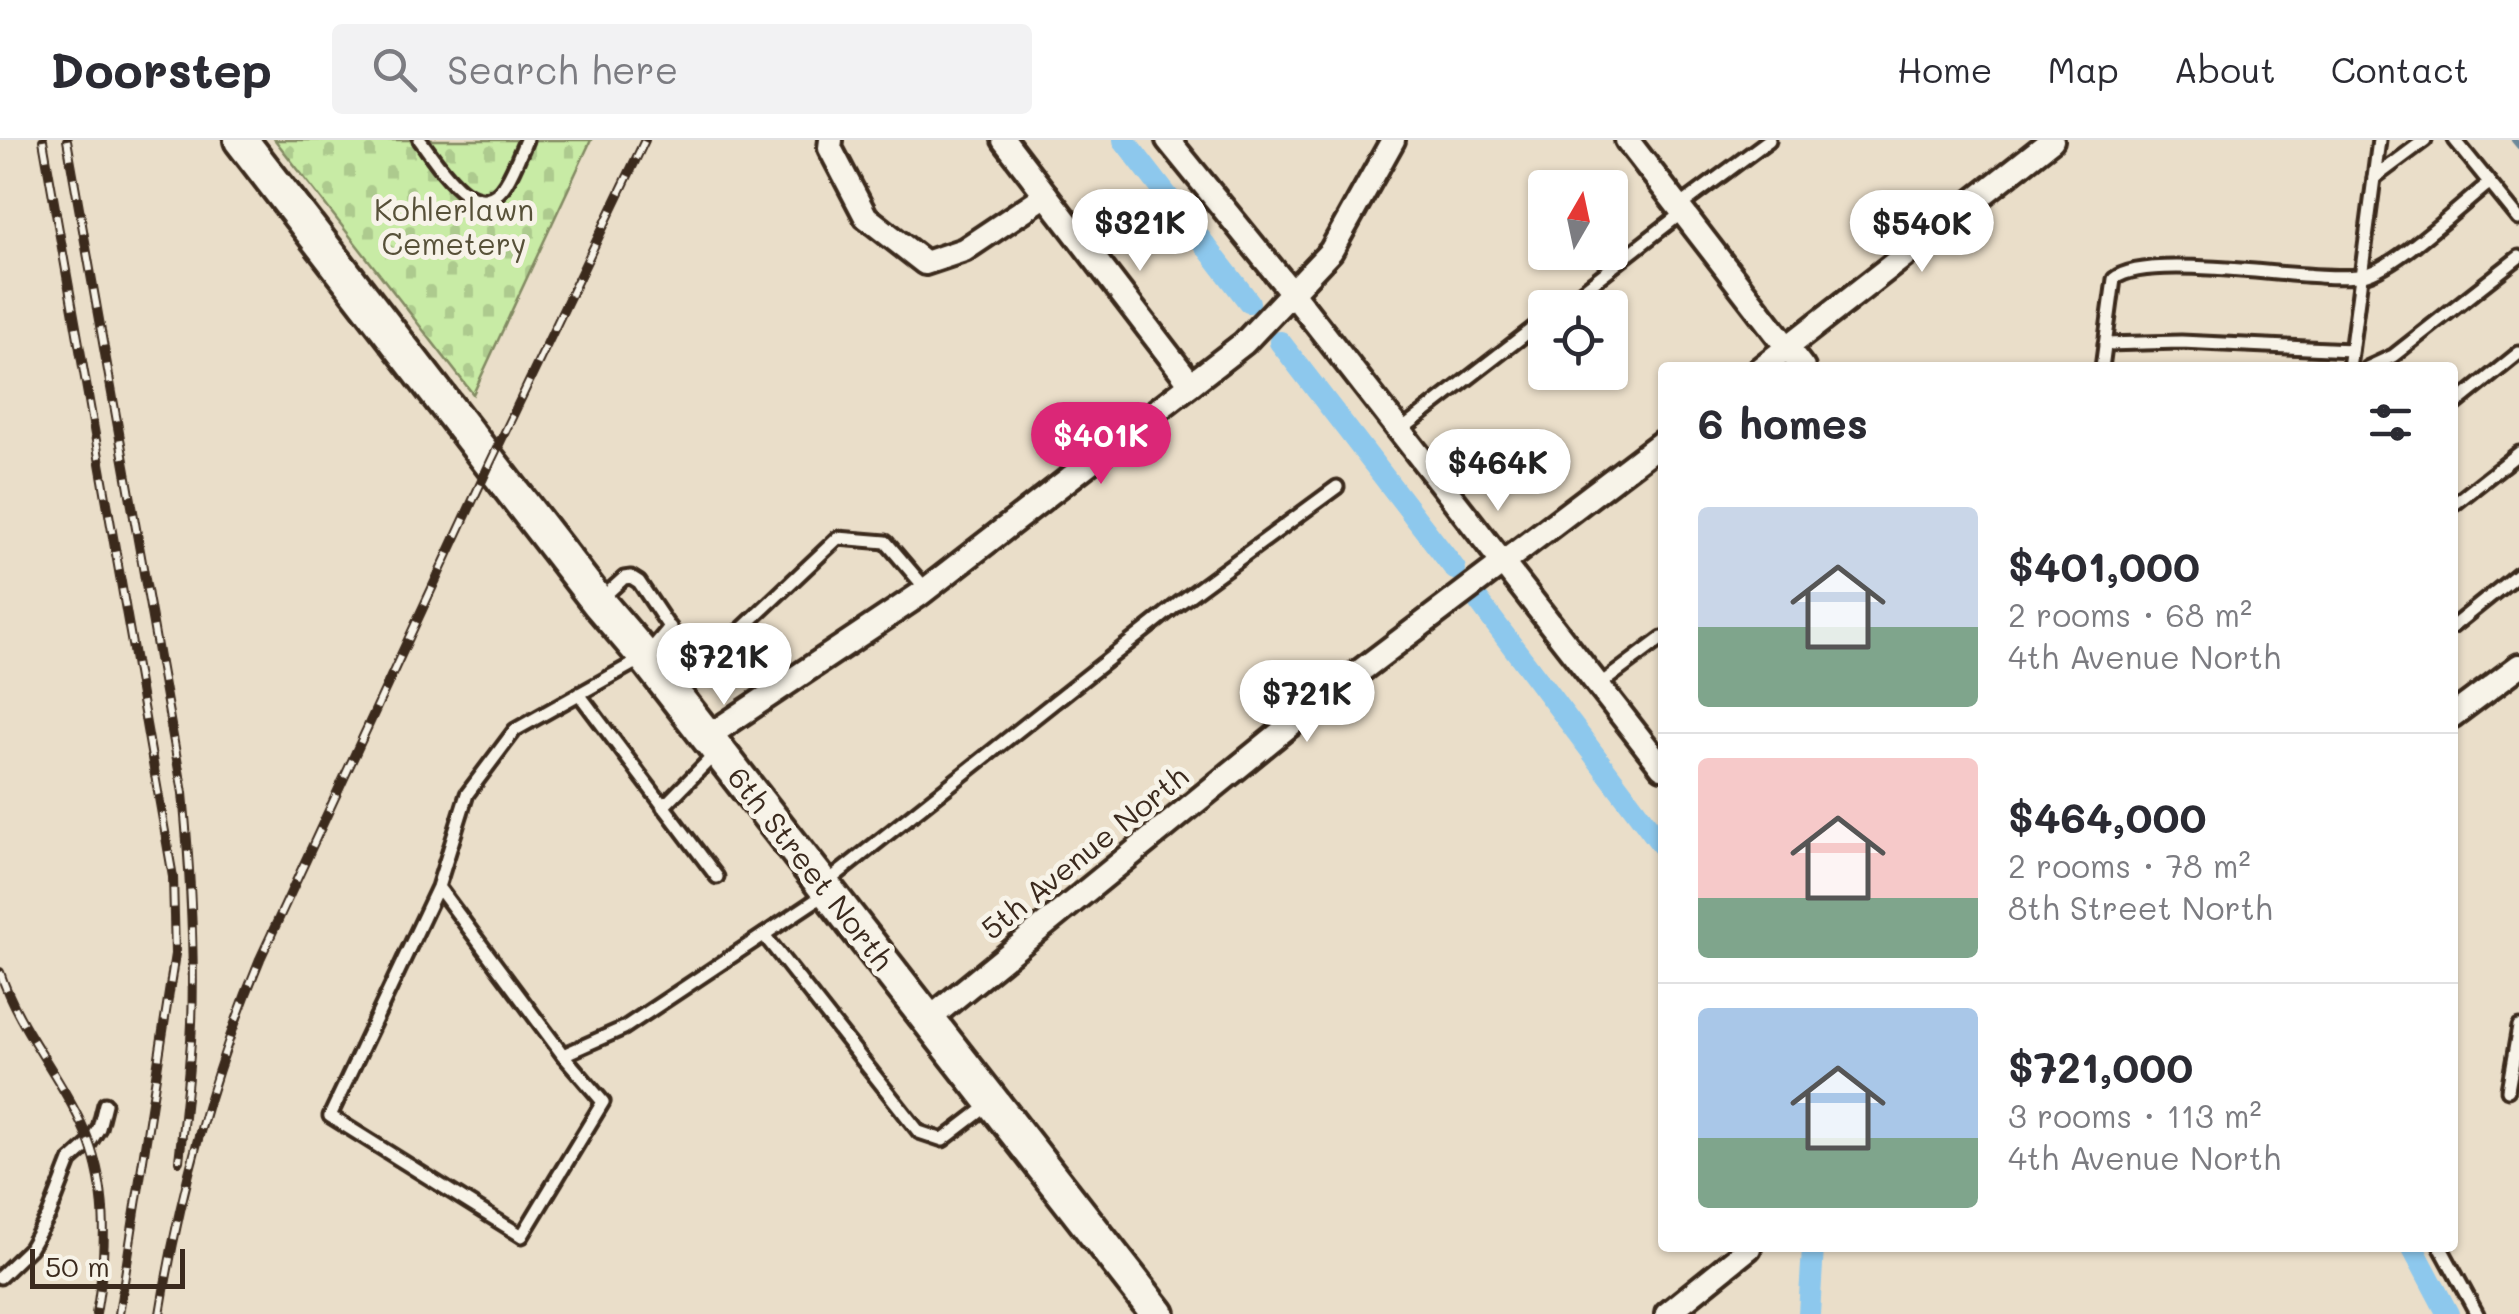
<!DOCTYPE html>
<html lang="en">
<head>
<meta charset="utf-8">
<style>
	:root { --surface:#fff; --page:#f2f2f3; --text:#2b2b33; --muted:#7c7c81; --line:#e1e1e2; --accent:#db2777 }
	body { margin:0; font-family:Mali,sans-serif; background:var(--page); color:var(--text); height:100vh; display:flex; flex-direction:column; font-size:38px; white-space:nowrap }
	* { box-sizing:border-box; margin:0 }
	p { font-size:32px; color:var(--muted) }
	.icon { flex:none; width:55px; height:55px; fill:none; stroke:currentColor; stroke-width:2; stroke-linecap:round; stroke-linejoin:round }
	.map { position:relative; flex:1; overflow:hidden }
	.details { position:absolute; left:1658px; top:222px; width:800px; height:890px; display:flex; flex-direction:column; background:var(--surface); border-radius:10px; box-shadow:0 2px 8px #0004 }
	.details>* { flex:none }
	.needle { width:65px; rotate:9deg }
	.controls { position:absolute; left:1528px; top:30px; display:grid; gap:20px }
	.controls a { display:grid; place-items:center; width:100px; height:100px; border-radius:10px; background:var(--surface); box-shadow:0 2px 8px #0004; font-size:50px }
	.scale { position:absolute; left:30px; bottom:25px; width:155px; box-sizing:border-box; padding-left:10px; border:5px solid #3b2a1e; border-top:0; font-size:28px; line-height:35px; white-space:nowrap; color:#3b2a1e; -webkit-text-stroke:8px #f7f3e8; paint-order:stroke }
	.price { position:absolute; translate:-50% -85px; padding:0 22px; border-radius:35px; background:#fff; color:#222; font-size:32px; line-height:65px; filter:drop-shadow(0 2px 5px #0008) }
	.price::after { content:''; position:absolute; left:50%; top:60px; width:30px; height:22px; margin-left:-15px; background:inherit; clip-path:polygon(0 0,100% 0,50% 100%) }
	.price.active { background:var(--accent); color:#fff }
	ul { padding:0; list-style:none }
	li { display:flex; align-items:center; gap:30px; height:250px; padding:0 40px }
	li+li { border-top:2px solid var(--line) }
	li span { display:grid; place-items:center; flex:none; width:280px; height:200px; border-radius:10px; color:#555 }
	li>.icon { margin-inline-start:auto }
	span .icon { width:120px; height:120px; fill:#fffc; stroke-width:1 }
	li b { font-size:42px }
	h2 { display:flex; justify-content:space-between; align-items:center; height:120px; padding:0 40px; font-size:42px }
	header { display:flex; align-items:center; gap:60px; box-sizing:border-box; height:140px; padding:0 50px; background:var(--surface); border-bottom:2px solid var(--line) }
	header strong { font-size:48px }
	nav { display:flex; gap:55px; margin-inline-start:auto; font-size:35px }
	.search { width:700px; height:90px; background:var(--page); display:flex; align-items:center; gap:25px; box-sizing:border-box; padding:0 35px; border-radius:10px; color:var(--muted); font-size:38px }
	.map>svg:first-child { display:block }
	.cemetery { fill:url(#cemetery-stones); stroke:#828a62; stroke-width:2.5 }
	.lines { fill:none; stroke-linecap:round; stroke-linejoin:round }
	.stream { stroke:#6c899a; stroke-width:6 }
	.canal { stroke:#8dc8ed; stroke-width:22 }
	.lane-casing { stroke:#3b2a1e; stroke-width:19 }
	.street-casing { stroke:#3b2a1e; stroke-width:30 }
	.secondary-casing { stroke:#3b2a1e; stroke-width:40 }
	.lane { stroke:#f7f3e8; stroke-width:11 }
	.street { stroke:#f7f3e8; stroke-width:22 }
	.secondary { stroke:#f7f3e8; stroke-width:32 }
	.rail-casing { stroke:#3b2a1e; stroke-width:10 }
	.rail { stroke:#f7f3e8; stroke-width:6; stroke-dasharray:19; stroke-linecap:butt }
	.labels { text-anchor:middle; stroke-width:10; stroke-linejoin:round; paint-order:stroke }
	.park-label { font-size:30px; fill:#575139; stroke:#f7f3e8 }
	.street-label { font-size:30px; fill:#3b2a1e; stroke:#f7f3e8 }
</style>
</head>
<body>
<header>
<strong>Doorstep</strong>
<div class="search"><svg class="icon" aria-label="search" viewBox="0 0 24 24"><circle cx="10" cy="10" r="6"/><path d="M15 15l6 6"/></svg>Search here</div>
<nav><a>Home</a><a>Map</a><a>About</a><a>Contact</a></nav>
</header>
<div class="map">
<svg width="2519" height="1174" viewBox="0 0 2519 1174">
	<defs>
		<pattern id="cemetery-stones" width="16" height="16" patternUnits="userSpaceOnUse" patternTransform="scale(2.5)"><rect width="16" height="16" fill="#c8eba5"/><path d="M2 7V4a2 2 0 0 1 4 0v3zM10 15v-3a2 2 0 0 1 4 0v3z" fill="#adca8e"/></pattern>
	</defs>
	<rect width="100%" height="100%" fill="#eadec9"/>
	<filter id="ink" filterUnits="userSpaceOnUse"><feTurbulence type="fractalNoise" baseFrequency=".01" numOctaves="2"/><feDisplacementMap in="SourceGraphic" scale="20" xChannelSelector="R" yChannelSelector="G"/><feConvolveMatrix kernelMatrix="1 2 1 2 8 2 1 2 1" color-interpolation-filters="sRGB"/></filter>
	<g filter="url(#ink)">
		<!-- cemetery -->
		<polygon class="cemetery" points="275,0 591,0 473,254"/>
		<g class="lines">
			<!-- stream -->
			<polyline class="stream" points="2514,0 2519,6"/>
			<!-- canal -->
			<g class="canal">
				<polyline points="1124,0 1249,162"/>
				<polyline points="1280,202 1455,429"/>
				<polyline points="1477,459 1662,705"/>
				<polyline points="2413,1108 2448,1174"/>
				<polyline points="1809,1174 1813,1108"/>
			</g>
			<!-- lane casing -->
			<g class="lane-casing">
				<g id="lane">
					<path d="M420,0C437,22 477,90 506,43C514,30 520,14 526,0"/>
					<polyline points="2455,0 2519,79"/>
					<polyline points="2374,38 2425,0"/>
					<polyline points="1680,66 1769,0"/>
					<polyline points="1560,168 1683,72"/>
					<polyline points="2105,204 2181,202 2351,210"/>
					<path d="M2102,228L2114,139C2147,111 2308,142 2358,136C2391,133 2460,66 2489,43"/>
					<polyline points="2349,228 2379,0"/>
					<polyline points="2367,228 2393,216 2519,117"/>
					<polyline points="2452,267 2519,213"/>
					<polyline points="1400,291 1545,179"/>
					<polyline points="2452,366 2519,313"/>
					<polyline points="601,459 624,438 631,437 639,442 699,532"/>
					<polyline points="2452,487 2519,433"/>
					<polyline points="1598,546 1662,498"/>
					<polyline points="674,553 838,398 886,402 926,449"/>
					<polyline points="579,554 717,737"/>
					<polyline points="663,667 715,614"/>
					<polyline points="826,743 1178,464 1337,347"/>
					<polyline points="438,747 563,915 603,962 522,1096 330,976 438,747 467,654 515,590 645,517 670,487"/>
					<polyline points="764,795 919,992 943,1000 990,964"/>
					<polyline points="563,915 624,888 825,754"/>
					<polyline points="2508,950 2519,887"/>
					<polyline points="2441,1108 2477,1174"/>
					<polyline points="0,1137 30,1108 49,1075 70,1021 89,1004 99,988 105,964"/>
				</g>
			</g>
			<!-- street casing -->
			<g class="street-casing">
				<g id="street">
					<polyline points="831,0 830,8 866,77 925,123 964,110 1046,55 1004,0"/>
					<polyline points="1168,0 1293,154 1662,627"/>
					<polyline points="1627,0 1803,228"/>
					<polyline points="1046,55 1191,244"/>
					<polyline points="1761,228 2052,0"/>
					<polyline points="2452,576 2519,526"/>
					<polyline points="707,597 919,455 1244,203 1331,111 1393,0"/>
					<polyline points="928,880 1301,576 1662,302"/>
					<polyline points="1667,1174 1749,1108"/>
				</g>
			</g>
			<!-- secondary casing -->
			<g class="secondary-casing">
				<polyline id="secondary" points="241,0 598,462 645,517 1158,1174"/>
			</g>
			<!-- lane -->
			<use href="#lane" class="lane"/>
			<!-- street -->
			<use href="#street" class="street"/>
			<!-- secondary -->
			<use href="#secondary" class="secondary"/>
			<!-- rail casing -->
			<g class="rail-casing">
				<g id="rail">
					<polyline points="43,0 173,737 175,814 119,1174"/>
					<path d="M67,0L183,653C190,730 195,806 192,883C190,929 184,976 179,1021"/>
					<path d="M0,832C18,887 57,931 81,983C110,1042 107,1111 96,1174"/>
					<path d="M160,1174C180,1051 212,934 260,819L491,321L645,0"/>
				</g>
			</g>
			<!-- rail -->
			<use href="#rail" class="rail"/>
		</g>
	</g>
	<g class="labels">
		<!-- park labels -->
		<g class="park-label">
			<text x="454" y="81">Kohlerlawn<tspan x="454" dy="34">Cemetery</tspan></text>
		</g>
		<!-- street labels -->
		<g class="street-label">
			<text transform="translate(1085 713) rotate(-39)" y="10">5th Avenue North</text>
			<text transform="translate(810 729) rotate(52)" y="10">6th Street North</text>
		</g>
	</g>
</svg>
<div class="controls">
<a><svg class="needle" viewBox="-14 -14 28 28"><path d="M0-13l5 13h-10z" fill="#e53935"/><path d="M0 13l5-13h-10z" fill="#7c7c81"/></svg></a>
<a><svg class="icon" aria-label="locate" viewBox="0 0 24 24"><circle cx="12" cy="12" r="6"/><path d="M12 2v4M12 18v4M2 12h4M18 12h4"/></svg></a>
</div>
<div class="scale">50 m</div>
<b class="price" style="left:1140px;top:134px">$321K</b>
<b class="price" style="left:1922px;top:135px">$540K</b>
<b class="price active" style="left:1101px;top:347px">$401K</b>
<b class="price" style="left:1498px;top:374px">$464K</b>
<b class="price" style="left:724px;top:568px">$721K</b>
<b class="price" style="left:1307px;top:605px">$721K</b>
<section class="details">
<h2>6 homes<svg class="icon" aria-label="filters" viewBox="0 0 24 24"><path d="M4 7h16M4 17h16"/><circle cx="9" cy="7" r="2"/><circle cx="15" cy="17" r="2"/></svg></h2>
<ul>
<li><span style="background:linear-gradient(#c9d6e8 60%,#7fa58c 0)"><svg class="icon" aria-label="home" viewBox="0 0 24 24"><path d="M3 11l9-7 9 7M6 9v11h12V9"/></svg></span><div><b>$401,000</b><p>2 rooms · 68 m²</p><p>4th Avenue North</p></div></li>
<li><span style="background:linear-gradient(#f6c9c9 70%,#7fa58c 0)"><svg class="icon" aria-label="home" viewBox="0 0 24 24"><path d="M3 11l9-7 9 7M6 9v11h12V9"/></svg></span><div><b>$464,000</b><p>2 rooms · 78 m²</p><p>8th Street North</p></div></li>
<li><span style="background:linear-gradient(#a9c7e8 65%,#7fa58c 0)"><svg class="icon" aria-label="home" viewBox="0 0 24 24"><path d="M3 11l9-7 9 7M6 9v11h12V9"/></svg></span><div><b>$721,000</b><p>3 rooms · 113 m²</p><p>4th Avenue North</p></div></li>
</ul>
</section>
</div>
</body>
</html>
